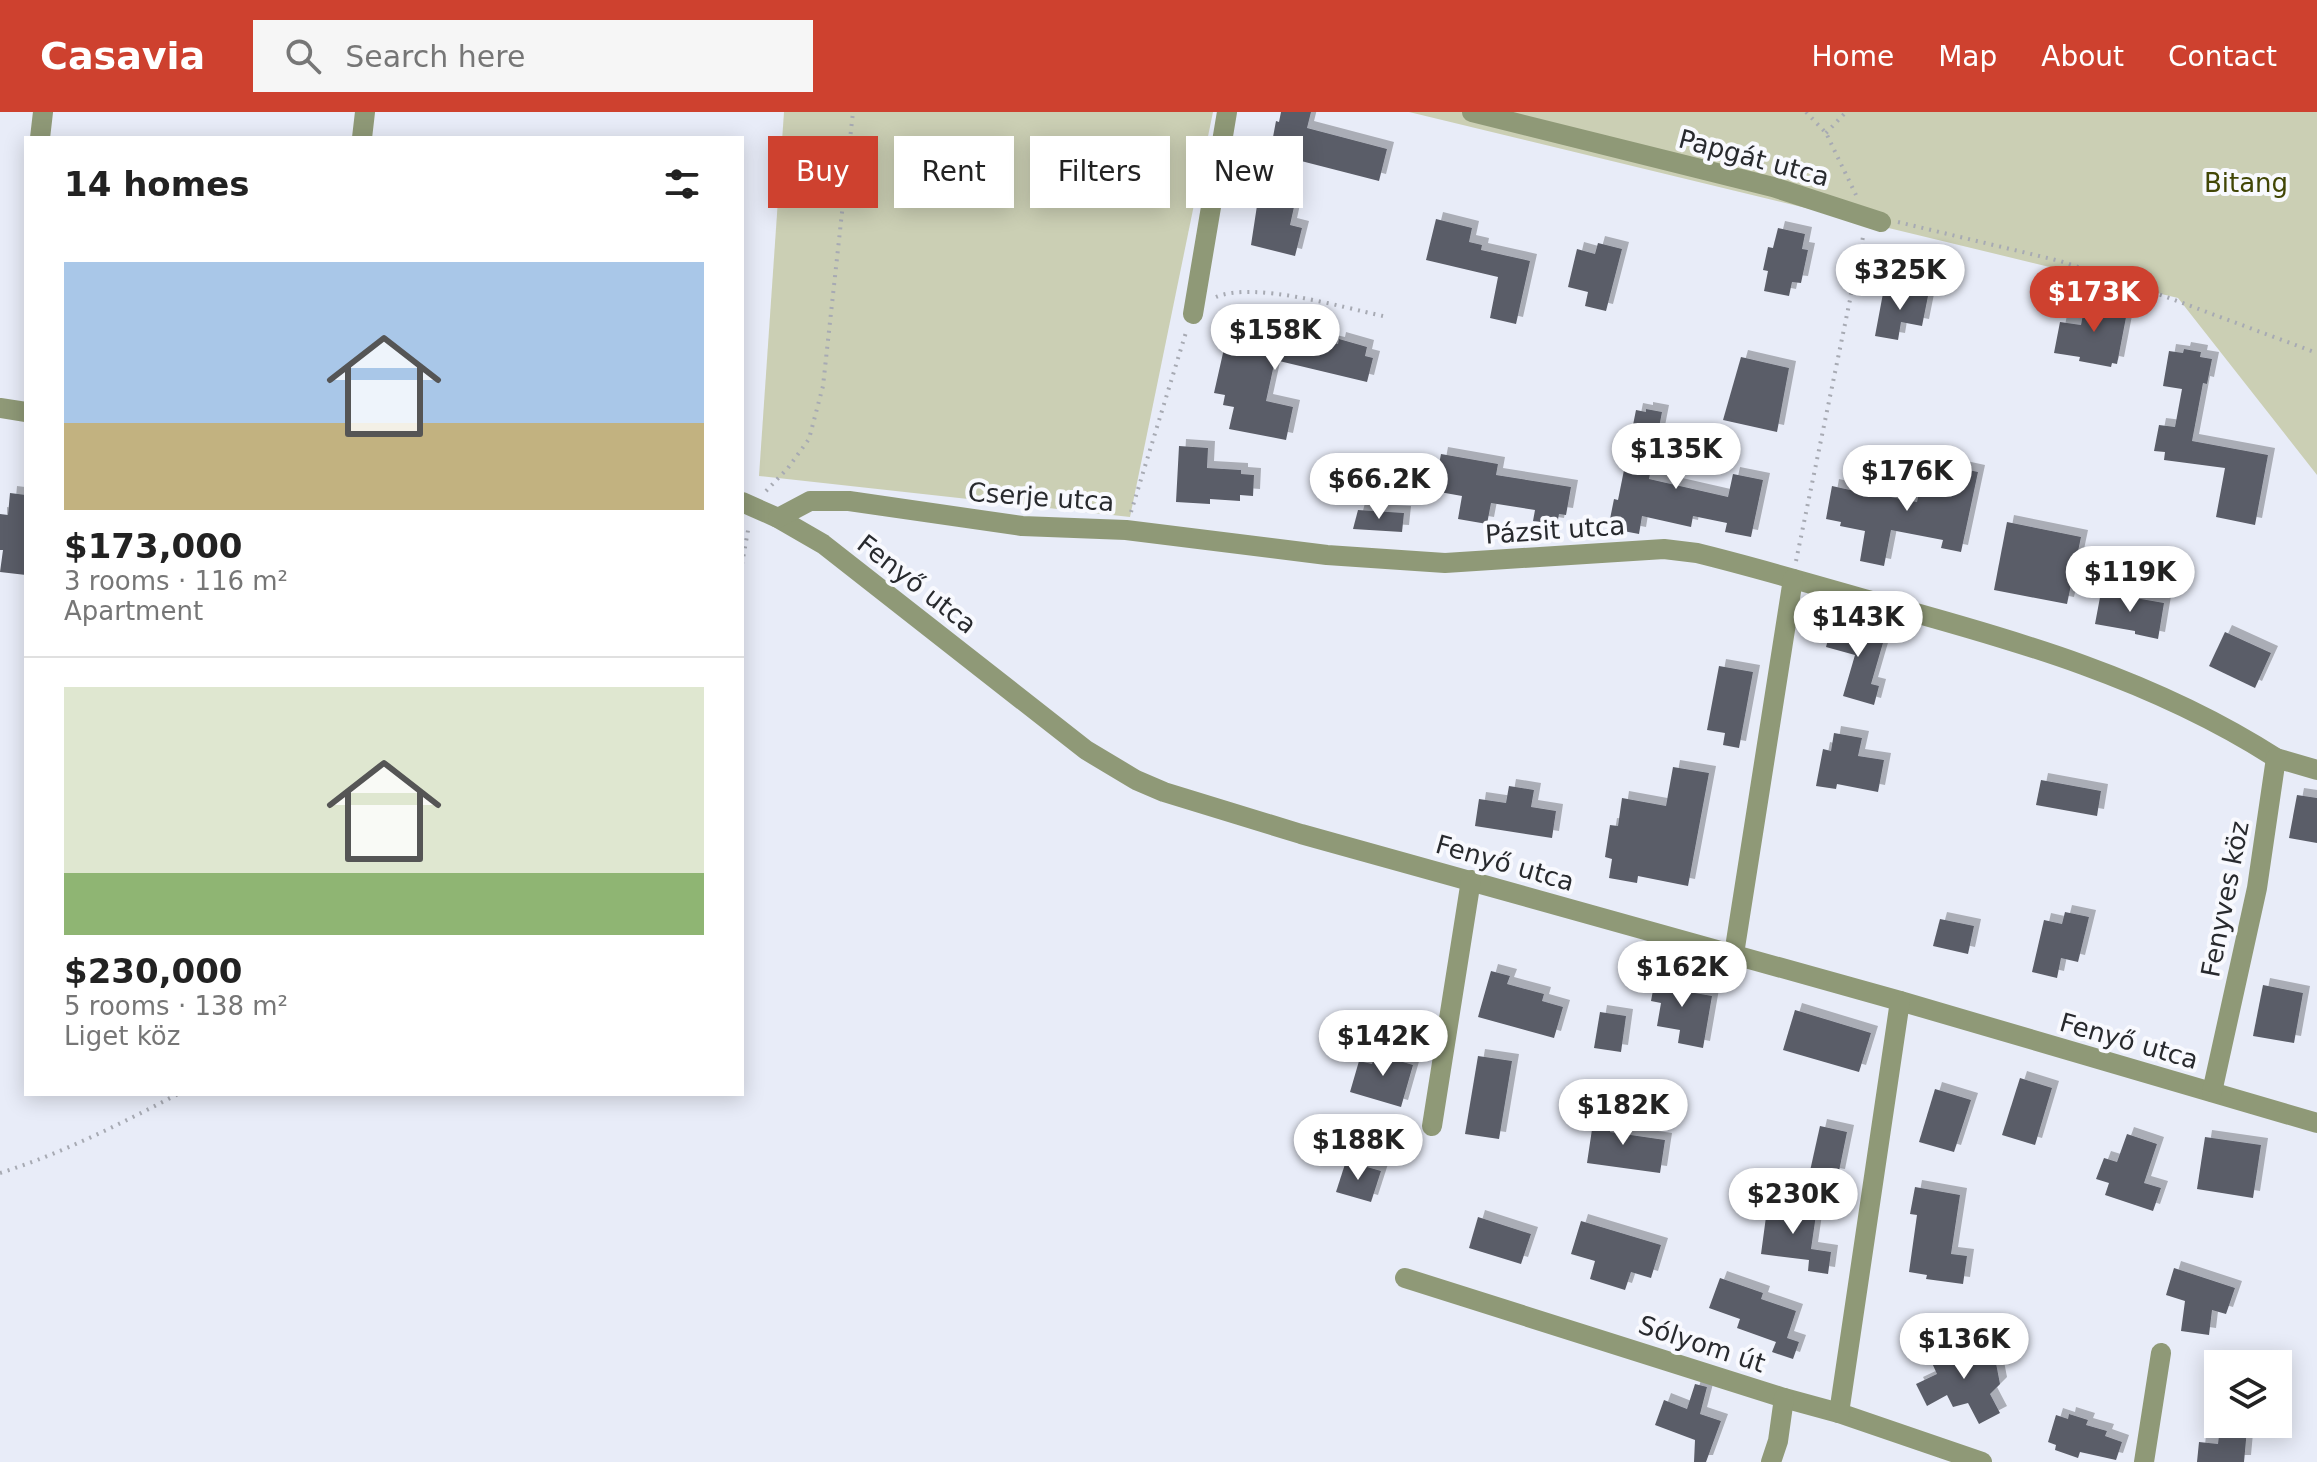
<!DOCTYPE html>
<html lang="en">
<head>
<meta charset="utf-8">
<style>
	:root { --surface:#fff; --page:#f6f6f6; --text:#222; --muted:#767676; --line:#e0e0e0; --accent:#ce412f }
	body { margin:0; font-family:"DejaVu Sans",sans-serif; background:var(--page); color:var(--text); height:100vh; display:flex; flex-direction:column; font-size:30px; white-space:nowrap }
	* { box-sizing:border-box; margin:0 }
	p { font-size:26px; color:var(--muted) }
	.icon { flex:none; width:44px; height:44px; fill:none; stroke:currentColor; stroke-width:2; stroke-linecap:round; stroke-linejoin:round }
	.map { position:relative; flex:1; overflow:hidden }
	.sheet { position:absolute; left:24px; top:24px; width:720px; height:960px; display:flex; flex-direction:column; background:var(--surface); border-radius:0px; box-shadow:0 4px 20px #0003 }
	.sheet>* { flex:none }
	.hud { position:absolute; left:768px; top:24px; width:760px; height:72px; display:flex; gap:16px }
	.buttons { position:absolute; left:2204px; top:1238px; display:grid; gap:16px }
	.buttons a { display:grid; place-items:center; width:88px; height:88px; border-radius:0px; background:var(--surface); box-shadow:0 4px 20px #0003; font-size:40px }
	.price { position:absolute; translate:-50% -68px; padding:0 18px; border-radius:28px; background:#fff; color:#222; font-size:26px; line-height:52px; filter:drop-shadow(0 2px 4px #0008) }
	.price::after { content:''; position:absolute; left:50%; top:48px; width:24px; height:18px; margin-left:-12px; background:inherit; clip-path:polygon(0 0,100% 0,50% 100%) }
	.price.current { background:var(--accent); color:#fff }
	ul { padding:0; list-style:none }
	li { display:grid; align-content:center; gap:16px; height:424px; padding:0 40px }
	li+li { border-top:2px solid var(--line) }
	li span { display:grid; place-items:center; height:248px; border-radius:0px; color:#555 }
	li>.icon { margin-inline-start:auto }
	span .icon { width:144px; height:144px; fill:#fffc; stroke-width:1 }
	li b { font-size:34px }
	h2 { display:flex; justify-content:space-between; align-items:center; height:96px; padding:0 40px; font-size:34px }
	.pill { padding:0 28px; border-radius:0px; background:var(--surface); box-shadow:0 4px 20px #0003; font-size:28px; line-height:72px }
	.pill.current { background:var(--accent); color:#fff }
	header { display:flex; align-items:center; gap:48px; box-sizing:border-box; height:112px; padding:0 40px; background:var(--accent); color:#fff }
	header strong { font-size:38px }
	nav { display:flex; gap:44px; margin-inline-start:auto; font-size:28px }
	.search { width:560px; height:72px; background:var(--page); display:flex; align-items:center; gap:20px; box-sizing:border-box; padding:0 28px; border-radius:0px; color:var(--muted); font-size:30px }
	.map>svg:first-child { display:block }
	.green { fill:#cbcfb4 }
	.building { fill:#5a5d67; filter:url(#shadow) }
	.lines { fill:none; stroke-linecap:round; stroke-linejoin:round }
	.path { stroke:#a7aab3; stroke-width:4; stroke-dasharray:2 6; stroke-linecap:butt }
	.minor { stroke:#8f9977; stroke-width:20 }
	.labels { text-anchor:middle; stroke-width:8; stroke-linejoin:round; paint-order:stroke }
	.street-label { font-size:26px; fill:#282a2e; stroke:#f8f9fe }
	.park-label { font-size:26px; fill:#414605; stroke:#f8f9fe }
</style>
</head>
<body>
<header>
<strong>Casavia</strong>
<div class="search"><svg class="icon" aria-label="search" viewBox="0 0 24 24"><circle cx="10" cy="10" r="6"/><path d="M15 15l6 6"/></svg>Search here</div>
<nav><a>Home</a><a>Map</a><a>About</a><a>Contact</a></nav>
</header>
<div class="map">
<svg width="2317" height="1350" viewBox="0 0 2317 1350">
	<defs>
		<filter id="shadow"><feDropShadow dx="7" dy="-7" stdDeviation="0" flood-color="#0004"/></filter>
	</defs>
	<rect width="100%" height="100%" fill="#e8ecf8"/>
	<!-- green -->
	<g class="green">
		<polygon points="784,0 1213,0 1130,405 759,364"/>
		<polygon points="1409,0 2317,0 2317,363 2178,186"/>
	</g>
	<!-- building -->
	<g class="building">
		<polygon points="1281,0 1311,0 1307,16 1387,37 1379,69 1270,41 1276,9 1279,10"/>
		<polygon points="1258,87 1294,95 1290,113 1302,116 1295,144 1251,133"/>
		<polygon points="1436,107 1472,116 1469,130 1482,133 1481,138 1530,149 1516,212 1490,206 1498,165 1426,148"/>
		<polygon points="1778,116 1805,122 1802,137 1808,138 1801,171 1792,170 1789,184 1764,179 1768,159 1763,158 1768,135 1773,136"/>
		<polygon points="1598,131 1622,137 1606,199 1585,194 1588,180 1568,175 1577,137 1595,142"/>
		<polygon points="1884,176 1928,184 1922,214 1901,210 1898,228 1875,224"/>
		<polygon points="2086,187 2128,195 2117,252 2112,251 2111,255 2079,249 2080,245 2054,241 2060,210 2081,213"/>
		<polygon points="1232,201 1261,208 1260,215 1338,232 1339,227 1367,235 1365,244 1373,246 1367,270 1275,248 1266,289 1293,295 1286,328 1229,317 1234,295 1223,293 1225,283 1214,281"/>
		<polygon points="2184,237 2201,240 2200,245 2212,247 2207,272 2203,271 2192,329 2268,343 2255,413 2216,405 2225,356 2164,348 2165,340 2154,339 2159,313 2175,315 2182,277 2163,274 2169,239 2183,241"/>
		<polygon points="1741,245 1789,256 1777,320 1723,308"/>
		<polygon points="1646,297 1662,300 1649,367 1728,385 1733,362 1763,368 1751,425 1725,420 1727,411 1693,404 1691,415 1642,404 1639,422 1618,418 1619,414 1609,412 1614,387 1618,388 1636,298 1646,300"/>
		<polygon points="1179,334 1208,336 1207,356 1241,358 1241,362 1254,363 1253,384 1240,383 1240,389 1210,387 1210,392 1176,390"/>
		<polygon points="1441,342 1498,352 1496,363 1571,375 1566,403 1559,402 1557,413 1533,409 1535,398 1491,391 1487,412 1458,407 1462,384 1434,379"/>
		<polygon points="1955,355 1978,360 1961,440 1941,436 1943,428 1891,418 1884,454 1860,449 1865,419 1840,414 1841,410 1826,407 1832,374 1850,378 1851,372 1876,377 1875,382 1917,390 1923,360 1953,366"/>
		<polygon points="10,381 26,383 26,463 0,460 3,438 0,438 0,402 8,403"/>
		<polygon points="1358,398 1404,401 1402,420 1353,417"/>
		<polygon points="2007,410 2081,425 2067,492 1994,478"/>
		<polygon points="2101,480 2164,491 2158,527 2135,522 2135,519 2095,512"/>
		<polygon points="1833,509 1885,524 1871,572 1879,574 1874,593 1843,584 1855,543 1826,535"/>
		<polygon points="2225,520 2271,541 2255,576 2209,554"/>
		<polygon points="1719,554 1753,560 1739,636 1723,633 1725,621 1707,618"/>
		<polygon points="1834,621 1862,626 1858,644 1884,648 1878,680 1837,672 1836,677 1816,674 1823,637 1831,639"/>
		<polygon points="1673,655 1709,661 1688,774 1638,764 1637,771 1609,766 1612,747 1605,745 1610,713 1618,714 1622,686 1666,694"/>
		<polygon points="2041,668 2101,679 2097,704 2036,693"/>
		<polygon points="1509,674 1534,678 1531,695 1556,699 1552,726 1475,714 1479,687 1506,691"/>
		<polygon points="2297,683 2317,686 2317,731 2289,726"/>
		<polygon points="2065,800 2089,805 2078,850 2061,846 2057,866 2032,860 2044,808 2062,812"/>
		<polygon points="1940,807 1974,814 1968,842 1933,834"/>
		<polygon points="1491,859 1510,864 1507,872 1544,882 1542,889 1563,895 1554,926 1478,905"/>
		<polygon points="1656,862 1697,869 1695,881 1712,884 1703,936 1678,931 1680,918 1657,914 1661,891 1651,889"/>
		<polygon points="2263,873 2303,881 2294,931 2253,924"/>
		<polygon points="1795,898 1871,921 1859,960 1783,938"/>
		<polygon points="1600,900 1626,904 1621,940 1594,936"/>
		<polygon points="1377,935 1405,944 1403,950 1413,953 1401,995 1350,980 1359,949 1372,952"/>
		<polygon points="1478,944 1512,949 1499,1027 1465,1022"/>
		<polygon points="2020,966 2052,976 2035,1033 2002,1023"/>
		<polygon points="1935,977 1971,988 1954,1040 1919,1030"/>
		<polygon points="1595,997 1613,1000 1610,1020 1665,1028 1660,1061 1587,1051"/>
		<polygon points="1820,1014 1847,1020 1838,1064 1810,1059"/>
		<polygon points="2127,1022 2157,1032 2144,1071 2161,1076 2153,1099 2105,1083 2109,1071 2096,1067 2104,1046 2117,1050"/>
		<polygon points="2205,1025 2261,1033 2253,1086 2197,1077"/>
		<polygon points="1346,1049 1381,1059 1371,1090 1336,1080"/>
		<polygon points="1915,1075 1960,1083 1951,1142 1967,1144 1963,1172 1926,1167 1927,1163 1909,1160 1917,1103 1910,1102"/>
		<polygon points="1768,1090 1817,1096 1811,1137 1831,1140 1828,1162 1808,1159 1809,1148 1761,1142"/>
		<polygon points="1478,1105 1531,1122 1521,1152 1469,1136"/>
		<polygon points="1581,1109 1661,1133 1651,1166 1631,1160 1625,1178 1590,1167 1595,1149 1571,1142"/>
		<polygon points="2174,1156 2235,1176 2226,1202 2212,1198 2209,1223 2181,1219 2185,1189 2166,1183"/>
		<polygon points="1720,1166 1763,1181 1761,1187 1796,1199 1787,1226 1799,1230 1793,1247 1772,1240 1776,1230 1737,1216 1740,1207 1709,1196"/>
		<polygon points="1951,1232 1995,1246 2000,1272 1990,1282 2000,1301 1979,1312 1968,1291 1953,1295 1947,1283 1927,1294 1916,1272 1937,1262 1932,1251"/>
		<polygon points="1695,1272 1707,1275 1700,1302 1721,1309 1706,1350 1694,1350 1695,1328 1655,1313 1664,1288 1687,1297"/>
		<polygon points="2069,1302 2088,1308 2086,1313 2107,1319 2105,1324 2122,1330 2116,1348 2080,1340 2078,1346 2055,1338 2056,1333 2048,1330 2056,1303 2068,1307"/>
		<polygon points="2220,1314 2247,1317 2244,1350 2197,1350 2199,1330 2218,1332"/>
	</g>
	<g class="lines">
		<!-- path -->
		<g class="path">
			<polyline points="1806,0 1826,21 1856,83"/>
			<polyline points="1826,21 1846,0"/>
			<polyline points="1898,110 2060,149 2153,180 2317,241"/>
			<path d="M1216,185C1254,169 1341,195 1383,204"/>
			<polyline points="766,379 788,356 809,327 823,274 853,0"/>
			<polyline points="1131,400 1187,217"/>
			<polyline points="1796,449 1863,125"/>
			<polyline points="742,452 749,413"/>
			<path d="M0,1061C63,1041 120,1012 178,982"/>
		</g>
		<!-- minor -->
		<g class="minor">
			<polyline points="1472,0 1773,75 1881,110"/>
			<polyline points="40,26 43,0"/>
			<polyline points="362,26 365,0"/>
			<polyline points="1193,202 1227,0"/>
			<polyline points="0,296 26,300"/>
			<polyline points="742,390 778,406 823,432 1086,638 1136,668 1164,680 1301,722 1900,889 2317,1011"/>
			<path d="M778,406L810,389H849L1022,414L1126,418L1327,443L1445,451L1664,437L1697,441C1758,456 1818,474 1879,491C2016,528 2155,568 2276,646"/>
			<polyline points="1734,842 1793,467"/>
			<polyline points="2212,980 2257,776 2276,646 2317,658"/>
			<polyline points="1432,1014 1471,768"/>
			<polyline points="1405,1166 1784,1286 1839,1301 1982,1350"/>
			<polyline points="1839,1301 1900,889"/>
			<polyline points="1771,1350 1778,1329 1784,1286"/>
			<polyline points="2144,1350 2161,1241"/>
		</g>
	</g>
	<g class="labels">
		<!-- street labels -->
		<g class="street-label">
			<text transform="translate(1754 46) rotate(15)" y="9">Papgát utca</text>
			<text transform="translate(1041 385) rotate(4)" y="9">Cserje utca</text>
			<text transform="translate(1555 418) rotate(-4)" y="9">Pázsit utca</text>
			<text transform="translate(917 472) rotate(38)" y="9">Fenyő utca</text>
			<text transform="translate(1505 751) rotate(16)" y="9">Fenyő utca</text>
			<text transform="translate(2225 787) rotate(-79)" y="9">Fenyves köz</text>
			<text transform="translate(2129 929) rotate(16)" y="9">Fenyő utca</text>
			<text transform="translate(1702 1232) rotate(18)" y="9">Sólyom út</text>
		</g>
		<!-- park labels -->
		<g class="park-label">
			<text x="2246" y="80">Bitang</text>
		</g>
	</g>
</svg>
<div class="buttons">
<a><svg class="icon" aria-label="layers" viewBox="0 0 24 24"><path d="M12 4l9 5-9 5-9-5zM3 14l9 5 9-5"/></svg></a>
</div>
<b class="price" style="left:1900px;top:200px">$325K</b>
<b class="price current" style="left:2094px;top:222px">$173K</b>
<b class="price" style="left:1275px;top:260px">$158K</b>
<b class="price" style="left:1676px;top:379px">$135K</b>
<b class="price" style="left:1907px;top:401px">$176K</b>
<b class="price" style="left:1379px;top:409px">$66.2K</b>
<b class="price" style="left:2130px;top:502px">$119K</b>
<b class="price" style="left:1858px;top:547px">$143K</b>
<b class="price" style="left:1682px;top:897px">$162K</b>
<b class="price" style="left:1383px;top:966px">$142K</b>
<b class="price" style="left:1623px;top:1035px">$182K</b>
<b class="price" style="left:1358px;top:1070px">$188K</b>
<b class="price" style="left:1793px;top:1124px">$230K</b>
<b class="price" style="left:1964px;top:1269px">$136K</b>
<div class="hud">
<a class="pill current">Buy</a>
<a class="pill">Rent</a>
<a class="pill">Filters</a>
<a class="pill">New</a>
</div>
<section class="sheet">
<h2>14 homes<svg class="icon" aria-label="filters" viewBox="0 0 24 24"><path d="M4 7h16M4 17h16"/><circle cx="9" cy="7" r="2"/><circle cx="15" cy="17" r="2"/></svg></h2>
<ul>
<li><span style="background:linear-gradient(#a9c7e8 65%,#c2b280 0)"><svg class="icon" aria-label="home" viewBox="0 0 24 24"><path d="M3 11l9-7 9 7M6 9v11h12V9"/></svg></span><div><b>$173,000</b><p>3 rooms · 116 m²</p><p>Apartment</p></div></li>
<li><span style="background:linear-gradient(#dfe7d0 75%,#8fb573 0)"><svg class="icon" aria-label="home" viewBox="0 0 24 24"><path d="M3 11l9-7 9 7M6 9v11h12V9"/></svg></span><div><b>$230,000</b><p>5 rooms · 138 m²</p><p>Liget köz</p></div></li>
</ul>
</section>
</div>
</body>
</html>
